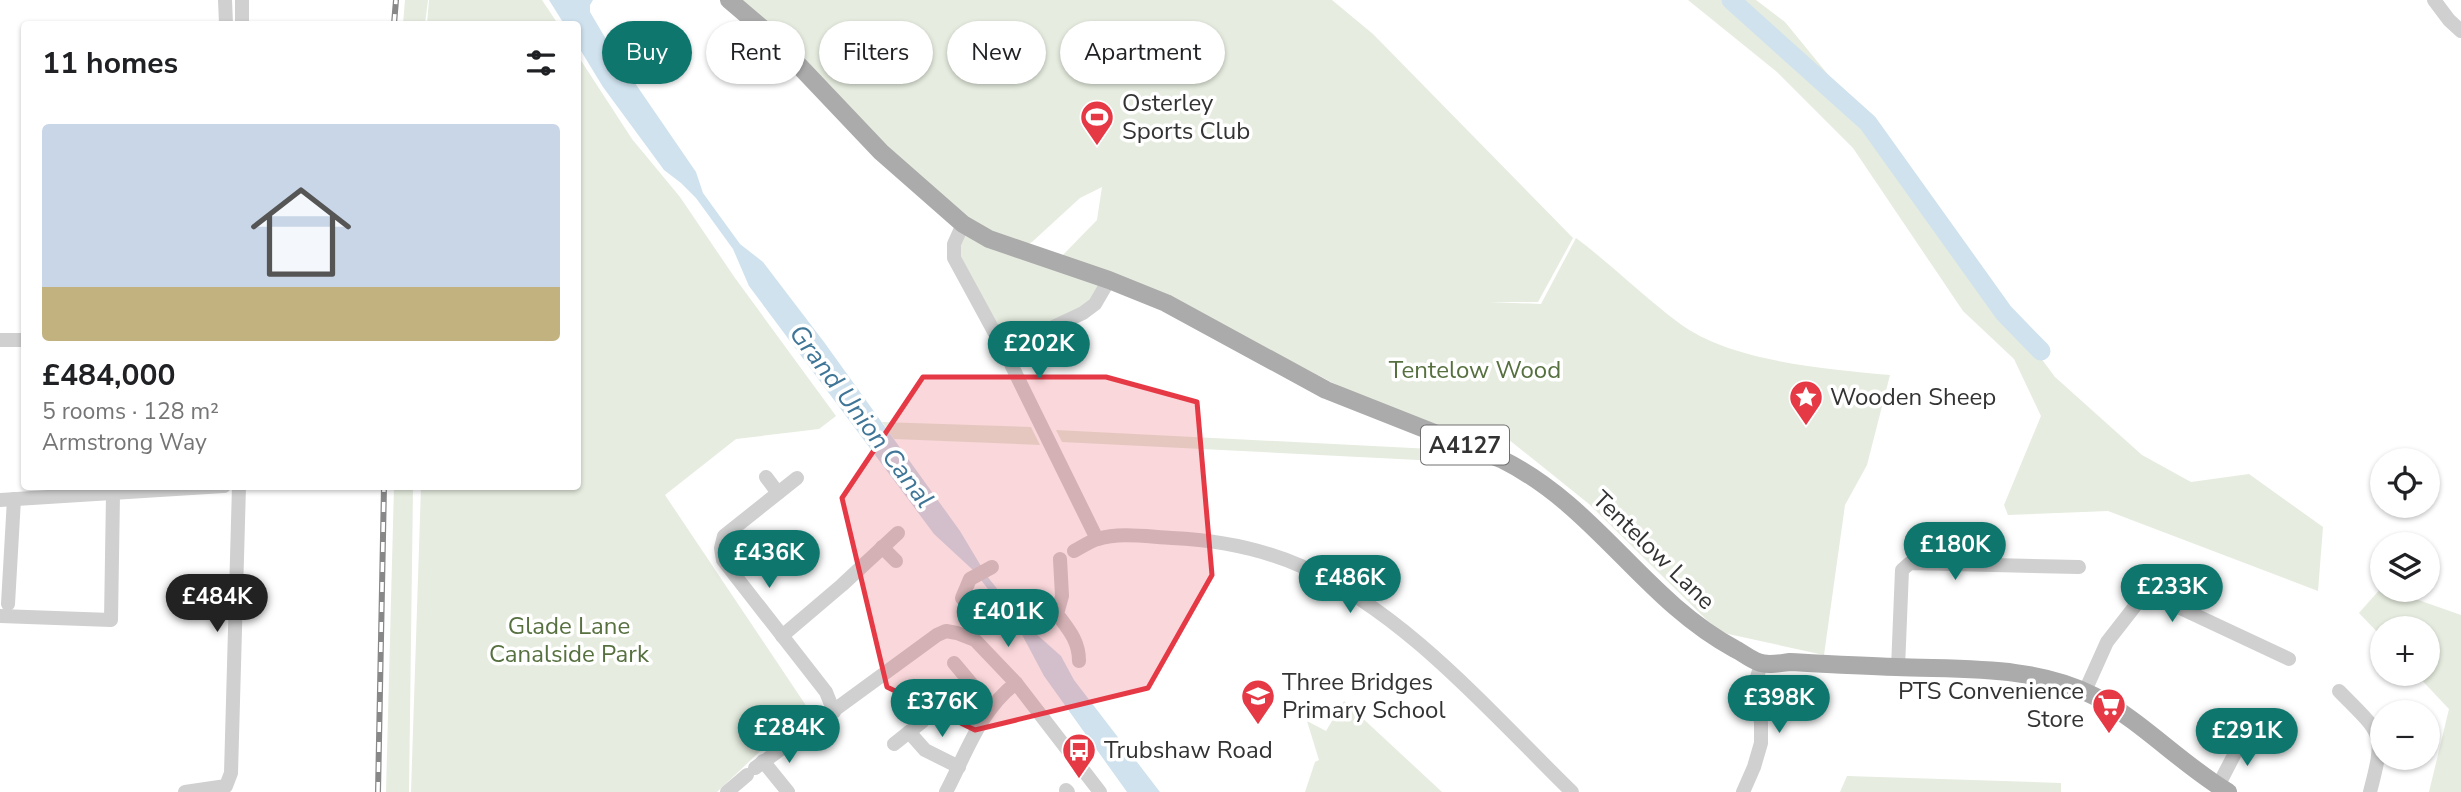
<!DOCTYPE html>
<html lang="en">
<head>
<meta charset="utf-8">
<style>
	:root { --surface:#fff; --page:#f2f2f2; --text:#202124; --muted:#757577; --line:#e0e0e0; --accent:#0f766e }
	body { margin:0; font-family:"Nunito Sans",sans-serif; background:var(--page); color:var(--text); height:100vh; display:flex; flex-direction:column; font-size:26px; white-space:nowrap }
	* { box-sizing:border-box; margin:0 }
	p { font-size:23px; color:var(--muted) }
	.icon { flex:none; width:38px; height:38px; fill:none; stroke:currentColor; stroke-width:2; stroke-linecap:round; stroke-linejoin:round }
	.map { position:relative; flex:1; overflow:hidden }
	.drawer { position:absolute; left:21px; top:21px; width:560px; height:469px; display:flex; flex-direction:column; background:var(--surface); border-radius:7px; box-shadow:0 2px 5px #0004 }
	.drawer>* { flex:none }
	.top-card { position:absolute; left:602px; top:21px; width:665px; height:63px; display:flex; gap:14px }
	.controls { position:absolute; left:2370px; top:448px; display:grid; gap:14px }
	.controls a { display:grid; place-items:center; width:70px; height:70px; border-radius:50%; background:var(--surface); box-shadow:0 2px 5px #0004; font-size:35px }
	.price { position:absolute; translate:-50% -60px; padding:0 16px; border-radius:24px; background:var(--accent); color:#fff; font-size:23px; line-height:46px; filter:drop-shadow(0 2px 4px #0008) }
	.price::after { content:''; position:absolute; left:50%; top:42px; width:21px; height:16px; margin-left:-10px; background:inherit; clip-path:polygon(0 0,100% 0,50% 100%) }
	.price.current { background:#222; color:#fff }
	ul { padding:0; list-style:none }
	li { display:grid; align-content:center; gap:14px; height:371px; padding:0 21px }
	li+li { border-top:2px solid var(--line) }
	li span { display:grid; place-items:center; height:217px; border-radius:7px; color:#555 }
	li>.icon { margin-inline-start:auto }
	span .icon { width:126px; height:126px; fill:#fffc; stroke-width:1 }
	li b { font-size:30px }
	h2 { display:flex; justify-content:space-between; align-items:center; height:84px; padding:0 21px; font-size:30px }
	.chip { padding:0 24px; border-radius:32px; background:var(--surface); box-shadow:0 2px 5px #0004; font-size:24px; line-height:63px }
	.chip.current { background:var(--accent); color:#fff }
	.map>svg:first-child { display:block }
	.green { fill:#e6ecdf }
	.water { fill:#cfe2ee }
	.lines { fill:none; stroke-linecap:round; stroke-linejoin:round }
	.river { stroke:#cfe2ee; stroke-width:19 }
	.minor { stroke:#d0d0d0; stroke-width:14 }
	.major { stroke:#ababab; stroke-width:18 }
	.rail-casing { stroke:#888; stroke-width:6 }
	.rail { stroke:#fff; stroke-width:3.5; stroke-dasharray:10; stroke-linecap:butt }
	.marked { fill:#e63946; fill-opacity:0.2; stroke:#e63946; stroke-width:5; stroke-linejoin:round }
	.labels { text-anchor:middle; stroke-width:7; stroke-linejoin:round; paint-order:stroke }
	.shield { fill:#fff; stroke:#707070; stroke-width:2 }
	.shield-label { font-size:23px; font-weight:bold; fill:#333 }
	.poi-label { font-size:24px; fill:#333; stroke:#fff; text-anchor:start }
	.park-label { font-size:24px; fill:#56703f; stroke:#fff }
	.street-label { font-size:24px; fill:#333; stroke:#fff }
	.water-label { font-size:26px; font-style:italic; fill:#3f7597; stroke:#fff }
</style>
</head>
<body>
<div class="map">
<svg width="2461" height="792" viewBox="0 0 2461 792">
	<rect width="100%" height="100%" fill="#fff"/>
	<!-- green -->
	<g class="green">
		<polygon points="405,0 428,0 425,24 403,24"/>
		<polygon points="429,0 542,0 558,24 427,24"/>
		<path d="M741,0H1332L1373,34L1573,238L1538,302H1488L1541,304L1576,238C1612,265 1644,297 1679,323C1731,362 1827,369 1890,375L1867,465L1845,505L1824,655L1719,632L1589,504L1503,435L1480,450L1404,420L1165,295L1060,258L1097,220L1102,187L1080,198L1032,242L1020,247L987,236L891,152Z"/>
		<polygon points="1688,0 1756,0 1785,22 1839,88 2055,377 2142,455 2191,482 2249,474 2323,527 2318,591 2108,511 2008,515 2004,505 2041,416 2014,359 1963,311 1853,148 1777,72"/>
		<polygon points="578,56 632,139 680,197 735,278 836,416 819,429 736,439 665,495 807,707 717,792 411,792 421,487 578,486"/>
		<polygon points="963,225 1109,280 1095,304 1004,350 954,258"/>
		<polygon points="882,422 1031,427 1040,445 894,439"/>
		<polygon points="1056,430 1451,450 1462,456 1458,462 1062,442"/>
		<polygon points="394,487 413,487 409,792 386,792"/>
		<polygon points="2382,587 2382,590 2390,590 2461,615 2461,792 2429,792 2449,709 2416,674 2427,674 2427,628 2382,628 2382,637 2359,613"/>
		<polygon points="1344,701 1442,792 1305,792 1315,762 1319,760 1307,721 1326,731"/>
		<polygon points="1847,776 2061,783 2061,792 1840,792"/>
	</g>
	<!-- water -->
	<polygon class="water" points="549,0 593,0 590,5 590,12 613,51 696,172 703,193 740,244 763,262 824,342 960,531 987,576 1025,624 1061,656 1074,680 1160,792 1127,792 1044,676 1019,629 974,571 934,534 749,286 733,249 696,198 681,183 664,170 603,87 578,46 578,24 564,24"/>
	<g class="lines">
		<!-- river -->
		<polyline class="river" points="1731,0 1868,123 2004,313 2041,351"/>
		<!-- minor -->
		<g class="minor">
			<polyline points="225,0 226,24"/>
			<polyline points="242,0 242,24"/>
			<polyline points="2434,0 2449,20 2461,31"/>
			<polyline points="963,224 954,244 954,258 1004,350 1097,539"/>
			<polyline points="0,340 24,340"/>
			<polyline points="1004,350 1083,313 1095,304 1109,280"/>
			<polyline points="766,477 778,493"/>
			<polyline points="797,478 724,536 721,548 723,560 826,692 834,712"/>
			<polyline points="0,500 224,486"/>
			<polyline points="882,547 896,561"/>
			<path d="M1074,551C1082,547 1090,541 1098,539C1120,532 1149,537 1172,538C1216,540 1260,548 1301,566C1407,614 1490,712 1572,792"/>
			<path d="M1060,559L1062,596L1057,614C1069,630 1079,641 1079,661"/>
			<polyline points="962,598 970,579 992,567"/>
			<polyline points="8,604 14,499"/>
			<polyline points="0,616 111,620 113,494"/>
			<polyline points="782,636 842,585 898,533"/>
			<polyline points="954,663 991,707"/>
			<polyline points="1898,668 1902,570 1910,563 2079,567"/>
			<polyline points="2085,691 2107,642 2146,592 2289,659"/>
			<path d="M2339,691C2382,735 2386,731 2370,792"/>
			<polyline points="909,732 925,750 959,767"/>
			<polyline points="894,744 923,721"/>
			<polyline points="763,761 788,792"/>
			<polyline points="755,768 937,635 946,631 957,633 975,640 1016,683 1100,792"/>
			<polyline points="2218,786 2245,734"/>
			<polyline points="1066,790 1068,792"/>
			<polyline points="185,792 226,786 231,773 239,486"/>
			<polyline points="727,792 747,775"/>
			<path d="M946,792C966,754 980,710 1016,683"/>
			<polyline points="1743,792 1754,767 1761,743 1761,723 1755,684 1761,664"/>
		</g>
		<!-- major -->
		<path class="major" d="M729,0L769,34L881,152L963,224L989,239L1109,280L1166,303L1326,390L1503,460C1597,507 1644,600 1735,649C1743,653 1750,659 1758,662C1767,666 1781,663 1790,662C1826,664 1861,666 1896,667C1961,670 2035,665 2094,696C2141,720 2181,764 2228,792"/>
		<!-- rail casing -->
		<g class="rail-casing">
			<g id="rail">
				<polyline points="394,24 396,0"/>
				<polyline points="378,792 384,486"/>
			</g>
		</g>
		<!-- rail -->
		<use href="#rail" class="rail"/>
	</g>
	<!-- marked area -->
	<path class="marked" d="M923,377H1106L1197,402L1212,575L1148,688L975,730L887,687L842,498Z"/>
	<!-- icons -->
	<defs>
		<g id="stadium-pin" transform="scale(1.75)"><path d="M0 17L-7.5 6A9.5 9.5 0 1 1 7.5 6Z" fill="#e63946" stroke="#fff"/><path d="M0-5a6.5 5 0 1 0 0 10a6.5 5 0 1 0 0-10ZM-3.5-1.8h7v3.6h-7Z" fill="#fff"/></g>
		<g id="sight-pin" transform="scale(1.75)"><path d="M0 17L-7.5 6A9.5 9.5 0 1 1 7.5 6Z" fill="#e63946" stroke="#fff"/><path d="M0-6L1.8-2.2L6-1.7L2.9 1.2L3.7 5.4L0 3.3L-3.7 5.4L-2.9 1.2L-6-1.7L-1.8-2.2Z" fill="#fff"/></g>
		<g id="school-pin" transform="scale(1.75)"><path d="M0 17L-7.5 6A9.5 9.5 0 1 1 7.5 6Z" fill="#e63946" stroke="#fff"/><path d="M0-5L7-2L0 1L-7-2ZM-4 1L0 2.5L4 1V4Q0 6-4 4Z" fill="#fff"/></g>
		<g id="supermarket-pin" transform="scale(1.75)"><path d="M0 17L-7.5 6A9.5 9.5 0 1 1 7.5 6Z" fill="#e63946" stroke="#fff"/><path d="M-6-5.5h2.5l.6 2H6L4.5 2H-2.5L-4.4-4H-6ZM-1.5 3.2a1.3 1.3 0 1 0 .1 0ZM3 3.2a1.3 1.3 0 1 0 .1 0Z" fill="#fff"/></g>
		<g id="bus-pin" transform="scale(1.75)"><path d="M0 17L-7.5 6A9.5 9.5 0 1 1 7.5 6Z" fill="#e63946" stroke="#fff"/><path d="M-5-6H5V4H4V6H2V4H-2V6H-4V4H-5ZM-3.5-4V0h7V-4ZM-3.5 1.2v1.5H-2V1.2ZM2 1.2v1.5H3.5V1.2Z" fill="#fff"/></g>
	</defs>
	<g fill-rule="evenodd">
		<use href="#stadium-pin" x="1097" y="117"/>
		<use href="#sight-pin" x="1806" y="397"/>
		<use href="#school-pin" x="1258" y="696"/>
		<use href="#supermarket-pin" x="2109" y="705"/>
		<use href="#bus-pin" x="1079" y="750"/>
	</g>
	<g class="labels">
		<!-- shield labels -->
		<rect class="shield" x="1421" y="425.5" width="88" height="39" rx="5"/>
		<g class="shield-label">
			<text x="1465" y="453">A4127</text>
		</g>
		<!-- poi labels -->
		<g class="poi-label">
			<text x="1122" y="111">Osterley<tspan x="1122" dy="28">Sports Club</tspan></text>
			<text x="1830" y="405">Wooden Sheep</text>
			<text x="1282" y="690">Three Bridges<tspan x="1282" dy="28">Primary School</tspan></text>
			<text x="2084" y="699" text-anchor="end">PTS Convenience<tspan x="2084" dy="28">Store</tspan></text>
			<text x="1104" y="758">Trubshaw Road</text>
		</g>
		<!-- park labels -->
		<g class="park-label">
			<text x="1475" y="378">Tentelow Wood</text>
			<text x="569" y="634">Glade Lane<tspan x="569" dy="28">Canalside Park</tspan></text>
		</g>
		<!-- street labels -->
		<g class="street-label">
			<text transform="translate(1654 550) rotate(44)" y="8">Tentelow Lane</text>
		</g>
		<!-- water labels -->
		<g class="water-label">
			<text transform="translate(862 416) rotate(53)" y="9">Grand Union Canal</text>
		</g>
	</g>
</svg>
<div class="controls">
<a><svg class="icon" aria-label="locate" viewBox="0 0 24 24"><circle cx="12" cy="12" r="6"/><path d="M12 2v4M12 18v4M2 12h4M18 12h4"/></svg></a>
<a><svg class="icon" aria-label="layers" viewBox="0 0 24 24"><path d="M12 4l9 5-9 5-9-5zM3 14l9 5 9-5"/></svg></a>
<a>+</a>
<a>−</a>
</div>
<b class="price" style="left:1039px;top:381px">£202K</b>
<b class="price" style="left:1955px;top:582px">£180K</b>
<b class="price" style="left:769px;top:590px">£436K</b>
<b class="price" style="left:1350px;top:615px">£486K</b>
<b class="price" style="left:2172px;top:624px">£233K</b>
<b class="price current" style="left:217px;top:634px">£484K</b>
<b class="price" style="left:1008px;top:649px">£401K</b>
<b class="price" style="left:1779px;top:735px">£398K</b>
<b class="price" style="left:942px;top:739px">£376K</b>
<b class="price" style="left:789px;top:765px">£284K</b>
<b class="price" style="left:2247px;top:768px">£291K</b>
<div class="top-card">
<a class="chip current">Buy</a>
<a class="chip">Rent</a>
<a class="chip">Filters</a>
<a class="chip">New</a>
<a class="chip">Apartment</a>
</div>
<section class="drawer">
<h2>11 homes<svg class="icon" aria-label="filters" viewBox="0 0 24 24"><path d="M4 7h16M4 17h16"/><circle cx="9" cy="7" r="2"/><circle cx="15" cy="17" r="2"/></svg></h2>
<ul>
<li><span style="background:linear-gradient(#c9d6e8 75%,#c2b280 0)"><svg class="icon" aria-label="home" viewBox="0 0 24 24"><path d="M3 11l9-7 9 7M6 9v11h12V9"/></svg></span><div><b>£484,000</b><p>5 rooms · 128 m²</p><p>Armstrong Way</p></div></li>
</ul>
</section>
</div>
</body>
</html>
